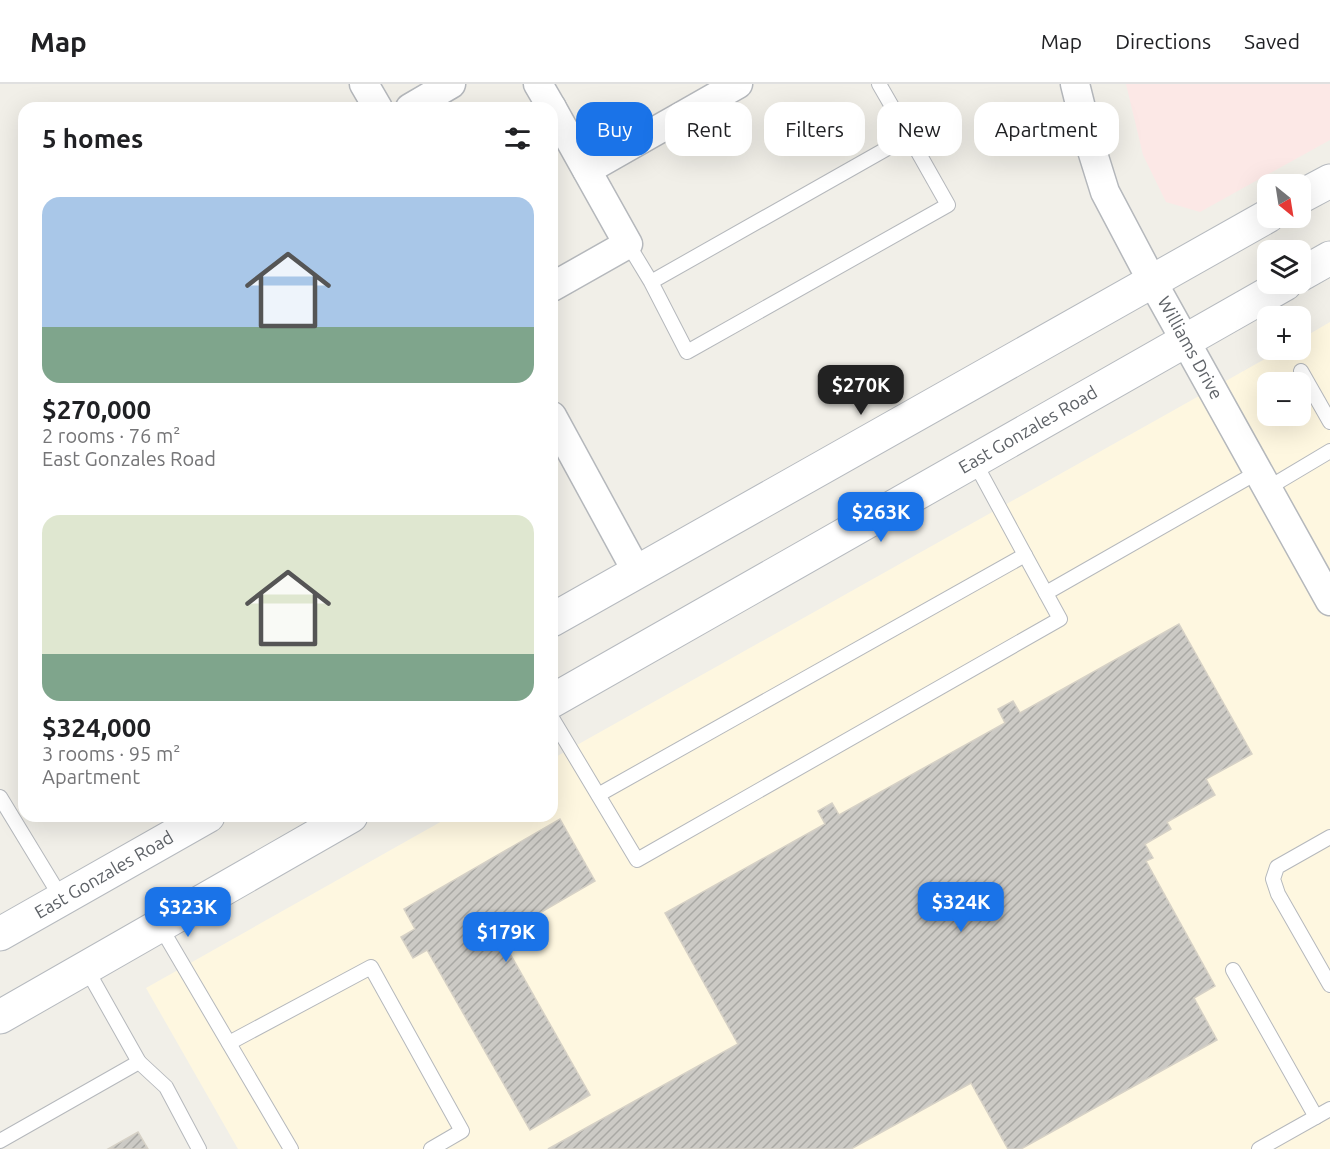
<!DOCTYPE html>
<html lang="en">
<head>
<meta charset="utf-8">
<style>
	:root { --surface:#fff; --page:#f2f2f2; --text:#202124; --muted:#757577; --line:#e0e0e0; --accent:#1a73e8 }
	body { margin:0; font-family:Ubuntu,sans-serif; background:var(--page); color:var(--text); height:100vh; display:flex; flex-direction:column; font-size:22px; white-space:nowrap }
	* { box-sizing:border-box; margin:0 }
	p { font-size:20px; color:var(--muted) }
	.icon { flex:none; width:33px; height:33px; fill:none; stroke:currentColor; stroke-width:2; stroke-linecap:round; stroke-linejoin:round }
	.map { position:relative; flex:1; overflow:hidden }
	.drawer { position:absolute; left:18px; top:18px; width:540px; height:720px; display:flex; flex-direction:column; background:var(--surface); border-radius:18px; box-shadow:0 6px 24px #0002 }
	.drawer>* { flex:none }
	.top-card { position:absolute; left:576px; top:18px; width:570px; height:54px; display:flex; gap:12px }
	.needle { width:39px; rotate:150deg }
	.tools { position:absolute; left:1257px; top:90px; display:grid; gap:12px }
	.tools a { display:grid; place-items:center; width:54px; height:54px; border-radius:12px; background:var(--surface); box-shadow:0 6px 24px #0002; font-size:30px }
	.price { position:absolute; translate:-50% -51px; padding:0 14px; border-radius:12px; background:var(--accent); color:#fff; font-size:20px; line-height:39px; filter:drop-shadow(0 2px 3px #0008) }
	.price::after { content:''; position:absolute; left:50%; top:36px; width:18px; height:14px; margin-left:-9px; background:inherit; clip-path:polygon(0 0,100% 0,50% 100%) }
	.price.current { background:#222; color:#fff }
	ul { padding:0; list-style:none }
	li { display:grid; align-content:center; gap:12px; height:318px; padding:0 24px }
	li span { display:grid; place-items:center; height:186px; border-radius:18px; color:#555 }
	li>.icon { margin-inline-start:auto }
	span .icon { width:108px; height:108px; fill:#fffc; stroke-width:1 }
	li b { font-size:26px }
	h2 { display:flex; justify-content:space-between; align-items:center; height:72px; padding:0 24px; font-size:26px }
	.chip { padding:0 21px; border-radius:18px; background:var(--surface); box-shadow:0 6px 24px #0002; font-size:21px; line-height:54px }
	.chip.current { background:var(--accent); color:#fff }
	header { display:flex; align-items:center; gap:36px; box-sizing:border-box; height:84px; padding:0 30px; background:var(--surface); border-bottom:2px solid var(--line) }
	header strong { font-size:28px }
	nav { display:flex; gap:33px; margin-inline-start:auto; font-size:21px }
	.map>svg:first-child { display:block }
	.commercial { fill:#fef7e0; fill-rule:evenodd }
	.medical { fill:#fce8e6 }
	.building { fill:url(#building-hatch); stroke:#d6d1c6; stroke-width:1.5 }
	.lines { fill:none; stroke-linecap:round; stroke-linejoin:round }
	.service-casing { stroke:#b5b8bc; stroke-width:16 }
	.minor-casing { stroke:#b5b8bc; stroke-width:31 }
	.secondary-casing { stroke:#b6babf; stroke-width:35 }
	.service { stroke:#fff; stroke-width:14 }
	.minor { stroke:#fff; stroke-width:28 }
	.secondary { stroke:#fff; stroke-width:33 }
	.labels { text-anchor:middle; stroke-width:6; stroke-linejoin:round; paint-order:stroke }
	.street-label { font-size:18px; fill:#5f6368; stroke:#fff }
</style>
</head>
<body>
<header>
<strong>Map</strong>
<nav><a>Map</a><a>Directions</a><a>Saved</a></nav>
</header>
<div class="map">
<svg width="1330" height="1065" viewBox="0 0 1330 1065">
	<defs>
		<pattern id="building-hatch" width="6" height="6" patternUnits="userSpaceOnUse" patternTransform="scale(1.5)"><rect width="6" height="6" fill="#cccac5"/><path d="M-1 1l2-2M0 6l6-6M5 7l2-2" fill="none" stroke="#a9a8a4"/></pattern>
	</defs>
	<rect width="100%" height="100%" fill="#f1efe8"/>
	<!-- commercial -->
	<path class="commercial" d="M1330,238V1065H238L146,904L451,732H552V675L1281,266H1300L1301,255ZM1268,298H1300V332H1268Z"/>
	<!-- medical -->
	<polygon class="medical" points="1126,0 1330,0 1330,56 1200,128 1166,118 1143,71"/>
	<!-- building -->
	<g class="building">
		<polygon points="1179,540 1252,670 1206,695 1215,711 1167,738 1171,745 1145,760 1153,774 1146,777 1215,902 1194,914 1217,956 1021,1065 1008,1065 971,999 851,1065 548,1065 738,960 665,829 825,740 818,727 832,719 839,731 1005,639 998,625 1013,617 1020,629"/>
		<polygon points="560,735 595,797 500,852 590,1011 530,1046 427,866 413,874 401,853 415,845 404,825"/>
		<polygon points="138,1048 148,1065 108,1065"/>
	</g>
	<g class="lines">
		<!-- service casing -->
		<g class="service-casing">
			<g id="service">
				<polyline points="879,0 909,52"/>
				<polyline points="628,160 651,198 687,268 948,121 909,52 651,198"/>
				<polyline points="1301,287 1330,338"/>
				<polyline points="974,377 1025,471"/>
				<polyline points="1268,404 1330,367"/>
				<polyline points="1046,509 1258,388"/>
				<polyline points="552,634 637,776 1060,535 1025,471 598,711"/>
				<polyline points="0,713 62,815"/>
				<polyline points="1330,753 1277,783 1273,795 1278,810 1330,901"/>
				<polyline points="160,842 291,1065"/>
				<polyline points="86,884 139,978"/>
				<polyline points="1233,886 1316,1033"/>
				<polyline points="229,959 371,883 462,1047 431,1065"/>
				<polyline points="0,1057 139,978 166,1003 199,1065"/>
				<polyline points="1259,1065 1330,1025"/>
			</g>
		</g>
		<!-- minor casing -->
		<g class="minor-casing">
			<g id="minor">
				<polyline points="364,0 378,24"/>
				<polyline points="538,0 552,24"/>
				<polyline points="1075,0 1090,60 1105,108 1152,197 1330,517"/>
				<polyline points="410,24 451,0"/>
				<polyline points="552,24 628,160 552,203"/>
				<polyline points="587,86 738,0"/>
				<polyline points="552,332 637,488"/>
			</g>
		</g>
		<!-- secondary casing -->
		<g class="secondary-casing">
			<g id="secondary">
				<polyline points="1300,113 1330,97"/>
				<polyline points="1300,191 1330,174"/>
				<polyline points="552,536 1268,132"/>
				<polyline points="552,617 1285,200"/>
				<polyline points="0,850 208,732"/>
				<polyline points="0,933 351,732"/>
			</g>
		</g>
		<!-- service -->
		<use href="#service" class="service"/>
		<!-- minor -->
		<use href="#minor" class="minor"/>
		<!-- secondary -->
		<use href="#secondary" class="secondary"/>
	</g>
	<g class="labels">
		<!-- street labels -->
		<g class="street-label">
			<text transform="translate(1190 264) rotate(61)" y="6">Williams Drive</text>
			<text transform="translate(1028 346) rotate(-30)" y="6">East Gonzales Road</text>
			<text transform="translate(104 791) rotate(-30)" y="6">East Gonzales Road</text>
		</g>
	</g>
</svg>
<div class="tools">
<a><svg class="needle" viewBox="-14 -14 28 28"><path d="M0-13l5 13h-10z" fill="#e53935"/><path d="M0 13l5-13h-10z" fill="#757577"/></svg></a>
<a><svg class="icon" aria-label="layers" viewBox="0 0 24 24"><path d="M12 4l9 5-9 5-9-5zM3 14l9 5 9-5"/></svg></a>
<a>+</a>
<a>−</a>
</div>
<b class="price current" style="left:861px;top:332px">$270K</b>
<b class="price" style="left:881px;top:459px">$263K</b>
<b class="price" style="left:961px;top:849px">$324K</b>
<b class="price" style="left:188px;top:854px">$323K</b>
<b class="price" style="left:506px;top:879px">$179K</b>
<div class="top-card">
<a class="chip current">Buy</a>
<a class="chip">Rent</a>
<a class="chip">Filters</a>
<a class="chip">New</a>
<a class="chip">Apartment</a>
</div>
<section class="drawer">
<h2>5 homes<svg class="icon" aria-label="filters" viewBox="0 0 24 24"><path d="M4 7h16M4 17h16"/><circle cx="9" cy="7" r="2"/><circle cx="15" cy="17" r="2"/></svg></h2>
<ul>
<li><span style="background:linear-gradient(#a9c7e8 70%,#7fa58c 0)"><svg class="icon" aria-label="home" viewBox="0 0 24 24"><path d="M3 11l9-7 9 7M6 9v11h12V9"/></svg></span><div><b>$270,000</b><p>2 rooms · 76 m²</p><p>East Gonzales Road</p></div></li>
<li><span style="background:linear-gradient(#dfe7d0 75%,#7fa58c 0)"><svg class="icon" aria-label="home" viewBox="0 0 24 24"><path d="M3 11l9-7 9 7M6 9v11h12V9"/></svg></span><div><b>$324,000</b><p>3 rooms · 95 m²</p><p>Apartment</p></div></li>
</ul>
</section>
</div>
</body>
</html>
